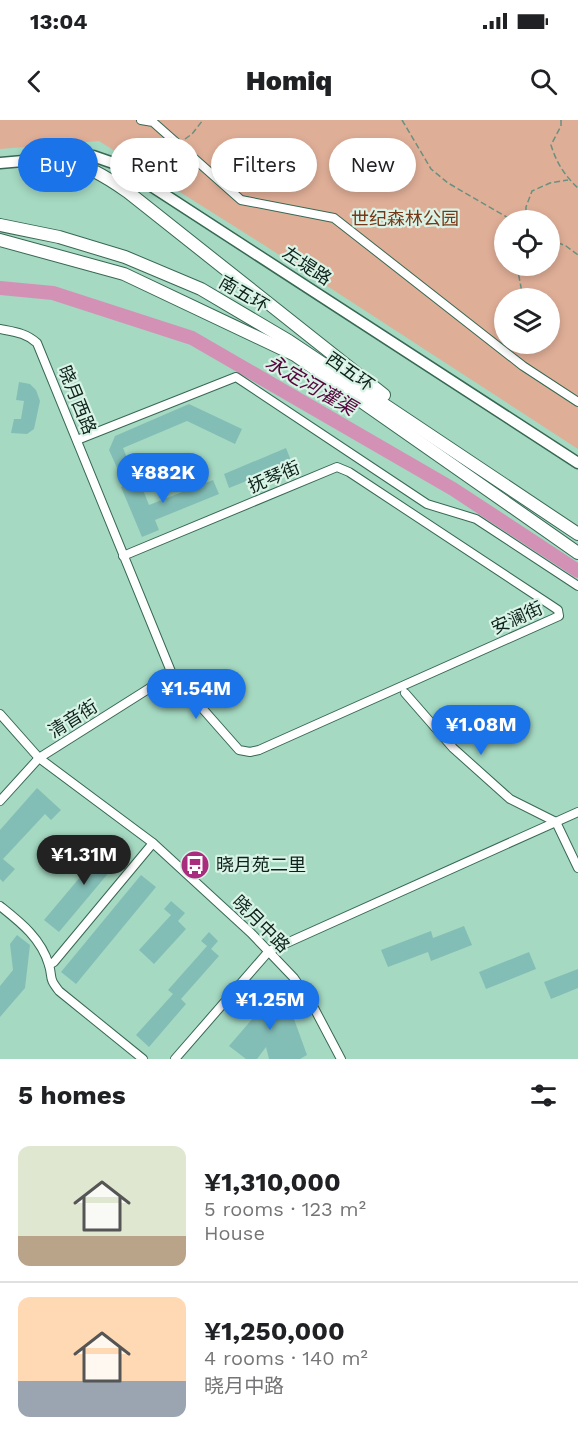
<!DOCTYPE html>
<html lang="en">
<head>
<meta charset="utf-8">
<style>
	:root { --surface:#fff; --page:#f2f2f2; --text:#202124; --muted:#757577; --line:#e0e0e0; --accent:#1a73e8 }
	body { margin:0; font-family:"Work Sans","Noto Sans SC",sans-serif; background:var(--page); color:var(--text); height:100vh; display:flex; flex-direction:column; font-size:22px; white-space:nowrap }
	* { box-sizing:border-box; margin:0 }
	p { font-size:20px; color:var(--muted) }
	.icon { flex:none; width:33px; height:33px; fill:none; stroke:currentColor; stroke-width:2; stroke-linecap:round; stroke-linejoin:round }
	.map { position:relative; height:939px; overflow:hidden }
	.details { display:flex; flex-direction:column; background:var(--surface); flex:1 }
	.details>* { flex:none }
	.banner { position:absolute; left:18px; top:18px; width:543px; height:54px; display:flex; gap:12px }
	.tools { position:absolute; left:494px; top:90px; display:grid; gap:12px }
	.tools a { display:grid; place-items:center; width:66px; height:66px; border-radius:50%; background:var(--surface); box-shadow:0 3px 9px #0003; font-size:30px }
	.price { position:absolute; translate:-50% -51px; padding:0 14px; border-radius:21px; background:var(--accent); color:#fff; font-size:20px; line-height:39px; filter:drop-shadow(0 2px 3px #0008) }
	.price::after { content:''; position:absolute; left:50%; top:36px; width:18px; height:14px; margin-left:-9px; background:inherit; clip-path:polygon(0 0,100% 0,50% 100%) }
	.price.active { background:#222; color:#fff }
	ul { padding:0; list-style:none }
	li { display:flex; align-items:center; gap:18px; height:150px; padding:0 18px }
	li+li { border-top:2px solid var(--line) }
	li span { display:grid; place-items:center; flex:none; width:168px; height:120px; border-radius:12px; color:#555 }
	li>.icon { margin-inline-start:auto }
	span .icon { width:72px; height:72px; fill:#fffc; stroke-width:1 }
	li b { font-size:26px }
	h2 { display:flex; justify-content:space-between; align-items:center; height:72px; padding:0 18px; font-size:26px }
	.chip { padding:0 21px; border-radius:27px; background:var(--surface); box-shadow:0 3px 9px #0003; font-size:21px; line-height:54px }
	.chip.active { background:var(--accent); color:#fff }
	.status { display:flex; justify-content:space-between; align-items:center; height:42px; padding:0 30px; background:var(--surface); direction:ltr }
	.status svg { height:16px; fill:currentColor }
	header { display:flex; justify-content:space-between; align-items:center; height:78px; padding:0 18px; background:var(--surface); font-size:27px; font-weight:800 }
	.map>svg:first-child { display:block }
	.green { fill:#dfae97; fill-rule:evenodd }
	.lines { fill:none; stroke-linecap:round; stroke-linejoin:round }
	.river { stroke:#d392b5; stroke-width:14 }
	.building { fill:#83beb6 }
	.minor-casing { stroke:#376854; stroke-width:10 }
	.major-casing { stroke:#376854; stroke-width:13 }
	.highway-casing { stroke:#376854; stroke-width:14 }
	.path { stroke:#699180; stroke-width:1.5; stroke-dasharray:6 3; stroke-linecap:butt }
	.minor { stroke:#fff; stroke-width:8 }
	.major { stroke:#fff; stroke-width:10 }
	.highway { stroke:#fff; stroke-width:12 }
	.labels { text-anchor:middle; stroke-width:4.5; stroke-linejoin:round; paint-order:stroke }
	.park-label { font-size:18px; fill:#763817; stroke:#d9f3e7 }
	.street-label { font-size:18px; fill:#0d221a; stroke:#d9f3e7 }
	.poi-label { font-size:18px; fill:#0d221a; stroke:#d9f3e7; text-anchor:start }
	.water-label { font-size:20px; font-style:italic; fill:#55053b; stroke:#d9f3e7 }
</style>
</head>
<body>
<div class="status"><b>13:04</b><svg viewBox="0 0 49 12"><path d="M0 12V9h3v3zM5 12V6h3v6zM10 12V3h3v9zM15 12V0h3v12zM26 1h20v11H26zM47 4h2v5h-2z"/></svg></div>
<header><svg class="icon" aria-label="back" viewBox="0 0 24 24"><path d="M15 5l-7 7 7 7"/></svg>Homiq<svg class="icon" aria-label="search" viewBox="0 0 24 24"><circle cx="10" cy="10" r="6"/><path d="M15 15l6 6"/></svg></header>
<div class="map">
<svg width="578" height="939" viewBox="0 0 578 939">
	<rect width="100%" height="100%" fill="#a5d9c2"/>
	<!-- green -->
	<path class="green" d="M0,0H578V329L264,125L99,21L0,29ZM504,100H549V146H504ZM504,178H549V224H504Z"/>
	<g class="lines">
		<!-- river -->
		<polyline class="river" points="0,168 53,173 192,218 453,369 578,451"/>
	</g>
	<!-- building -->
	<g class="building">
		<polygon points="19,262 30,264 36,270 40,281 34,309 27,314 11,313 14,299 21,299 24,281 16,280"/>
		<polygon points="189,284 242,309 235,324 187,301 123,328 130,345 118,350 109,330 115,316"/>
		<polygon points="286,328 292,343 229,368 224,354"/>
		<polygon points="139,360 149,385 213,360 219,374 155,400 159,410 142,417 121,367"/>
		<polygon points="37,668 61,690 51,700 45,694 3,739 15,749 3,762 0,759 0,710"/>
		<polygon points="99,719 121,738 59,812 44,800 97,737 89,731"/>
		<polygon points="141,755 156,767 76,864 61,852"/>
		<polygon points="171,781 185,793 178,801 186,809 154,844 139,830 171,795 164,789"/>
		<polygon points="464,806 472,825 431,841 428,832 388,847 381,830 431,811 433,818"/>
		<polygon points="209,812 218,821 211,829 219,836 181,879 186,884 149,927 136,915 173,874 168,870 207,826 201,821"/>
		<polygon points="17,815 30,825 25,868 0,897 0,866 13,850 10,824"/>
		<polygon points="529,832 536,849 486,869 479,852"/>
		<polygon points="578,849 578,868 551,879 544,862"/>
		<polygon points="258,872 276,874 290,888 307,935 300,939 269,939 266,927 257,939 246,939 229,926 253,898 247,882"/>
	</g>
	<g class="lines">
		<!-- minor casing -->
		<g class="minor-casing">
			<g id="minor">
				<polyline points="141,0 153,2 241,80 334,98 523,246 578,282"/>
				<path d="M0,209C15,212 26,213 37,223L172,554L239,630L250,632L259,630L559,496L558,490L549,484L349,352L337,347L123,436"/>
				<polyline points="77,320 236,257 427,384 476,399 578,466"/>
				<polyline points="405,573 453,628 510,679 556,702 578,748"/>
				<polyline points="0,594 39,638 153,723 251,813 294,858 313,886 341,939"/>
				<polyline points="0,681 39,638 172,554"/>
				<path d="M0,786C20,802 41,818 49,845C53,859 48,857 59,871L143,939"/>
				<polyline points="49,845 54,842 153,723"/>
				<polyline points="175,939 269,831 578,692"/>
			</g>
		</g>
		<!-- major casing -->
		<g class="major-casing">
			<polyline id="major" points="0,43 80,36 93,36 119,45 578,343"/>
		</g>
		<!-- highway casing -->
		<g class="highway-casing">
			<g id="highway">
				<path d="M57,38C85,44 105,56 128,72L384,275"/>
				<polyline points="0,105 59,117 125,137 201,169 289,221 578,414"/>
				<polyline points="0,120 124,154 295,235 578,433"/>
			</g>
		</g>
		<!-- path -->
		<g class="path">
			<polyline points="402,0 431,49 448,63 512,100"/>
			<path d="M561,0V6L551,25C556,42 565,56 578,68"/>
			<polyline points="185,19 192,14 203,0"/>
			<polyline points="526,100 526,87 532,71 550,63 568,60"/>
			<polyline points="549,119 566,126 578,135"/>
			<polyline points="517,146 523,178"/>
		</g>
		<!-- minor -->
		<use href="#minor" class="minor"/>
		<!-- major -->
		<use href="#major" class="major"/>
		<!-- highway -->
		<use href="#highway" class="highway"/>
	</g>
	<!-- icons -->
	<defs>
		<g id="bus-disc" transform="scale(1.5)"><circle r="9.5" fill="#aa2d7d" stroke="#d9f3e7"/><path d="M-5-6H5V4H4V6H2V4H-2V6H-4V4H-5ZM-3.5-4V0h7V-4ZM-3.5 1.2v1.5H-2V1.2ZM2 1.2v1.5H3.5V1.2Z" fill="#fff"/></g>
	</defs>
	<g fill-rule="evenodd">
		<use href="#bus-disc" x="195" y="745"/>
	</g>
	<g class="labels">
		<!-- park labels -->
		<g class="park-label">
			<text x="405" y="105">世纪森林公园</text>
		</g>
		<!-- street labels -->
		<g class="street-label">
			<text transform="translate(307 146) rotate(33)" y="6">左堤路</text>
			<text transform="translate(244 174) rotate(30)" y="6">南五环</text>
			<text transform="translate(350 252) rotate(35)" y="6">西五环</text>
			<text transform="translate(77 280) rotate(68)" y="6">晓月西路</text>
			<text transform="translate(274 357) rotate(-23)" y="6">抚琴街</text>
			<text transform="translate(517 498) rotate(-24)" y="6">安澜街</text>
			<text transform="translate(73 599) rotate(-32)" y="6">清音街</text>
			<text transform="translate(261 804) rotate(45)" y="6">晓月中路</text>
		</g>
		<!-- poi labels -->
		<g class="poi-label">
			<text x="216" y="751">晓月苑二里</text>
		</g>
		<!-- water labels -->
		<g class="water-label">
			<text transform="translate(311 265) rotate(30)" y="7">永定河灌渠</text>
		</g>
	</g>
</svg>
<div class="tools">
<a><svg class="icon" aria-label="locate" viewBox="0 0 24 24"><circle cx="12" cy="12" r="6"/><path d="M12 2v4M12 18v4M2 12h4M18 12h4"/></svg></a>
<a><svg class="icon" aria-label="layers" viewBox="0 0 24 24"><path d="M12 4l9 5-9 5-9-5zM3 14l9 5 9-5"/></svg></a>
</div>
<b class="price" style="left:163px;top:384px">¥882K</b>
<b class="price" style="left:196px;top:600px">¥1.54M</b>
<b class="price" style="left:481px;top:636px">¥1.08M</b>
<b class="price active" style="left:84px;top:766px">¥1.31M</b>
<b class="price" style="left:270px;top:911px">¥1.25M</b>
<div class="banner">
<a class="chip active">Buy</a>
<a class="chip">Rent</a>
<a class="chip">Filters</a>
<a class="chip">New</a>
</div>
</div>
<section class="details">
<h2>5 homes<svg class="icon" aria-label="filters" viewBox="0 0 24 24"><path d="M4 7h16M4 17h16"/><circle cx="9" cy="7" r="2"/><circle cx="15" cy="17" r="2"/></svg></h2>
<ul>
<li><span style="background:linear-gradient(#dfe7d0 75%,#b9a48a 0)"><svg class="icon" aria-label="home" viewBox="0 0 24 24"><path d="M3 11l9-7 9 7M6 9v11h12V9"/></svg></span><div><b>¥1,310,000</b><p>5 rooms · 123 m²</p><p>House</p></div></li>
<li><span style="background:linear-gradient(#ffd9b3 70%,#9aa5b1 0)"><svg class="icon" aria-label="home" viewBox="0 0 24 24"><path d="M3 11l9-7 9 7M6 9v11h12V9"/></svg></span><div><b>¥1,250,000</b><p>4 rooms · 140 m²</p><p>晓月中路</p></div></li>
</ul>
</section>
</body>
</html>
